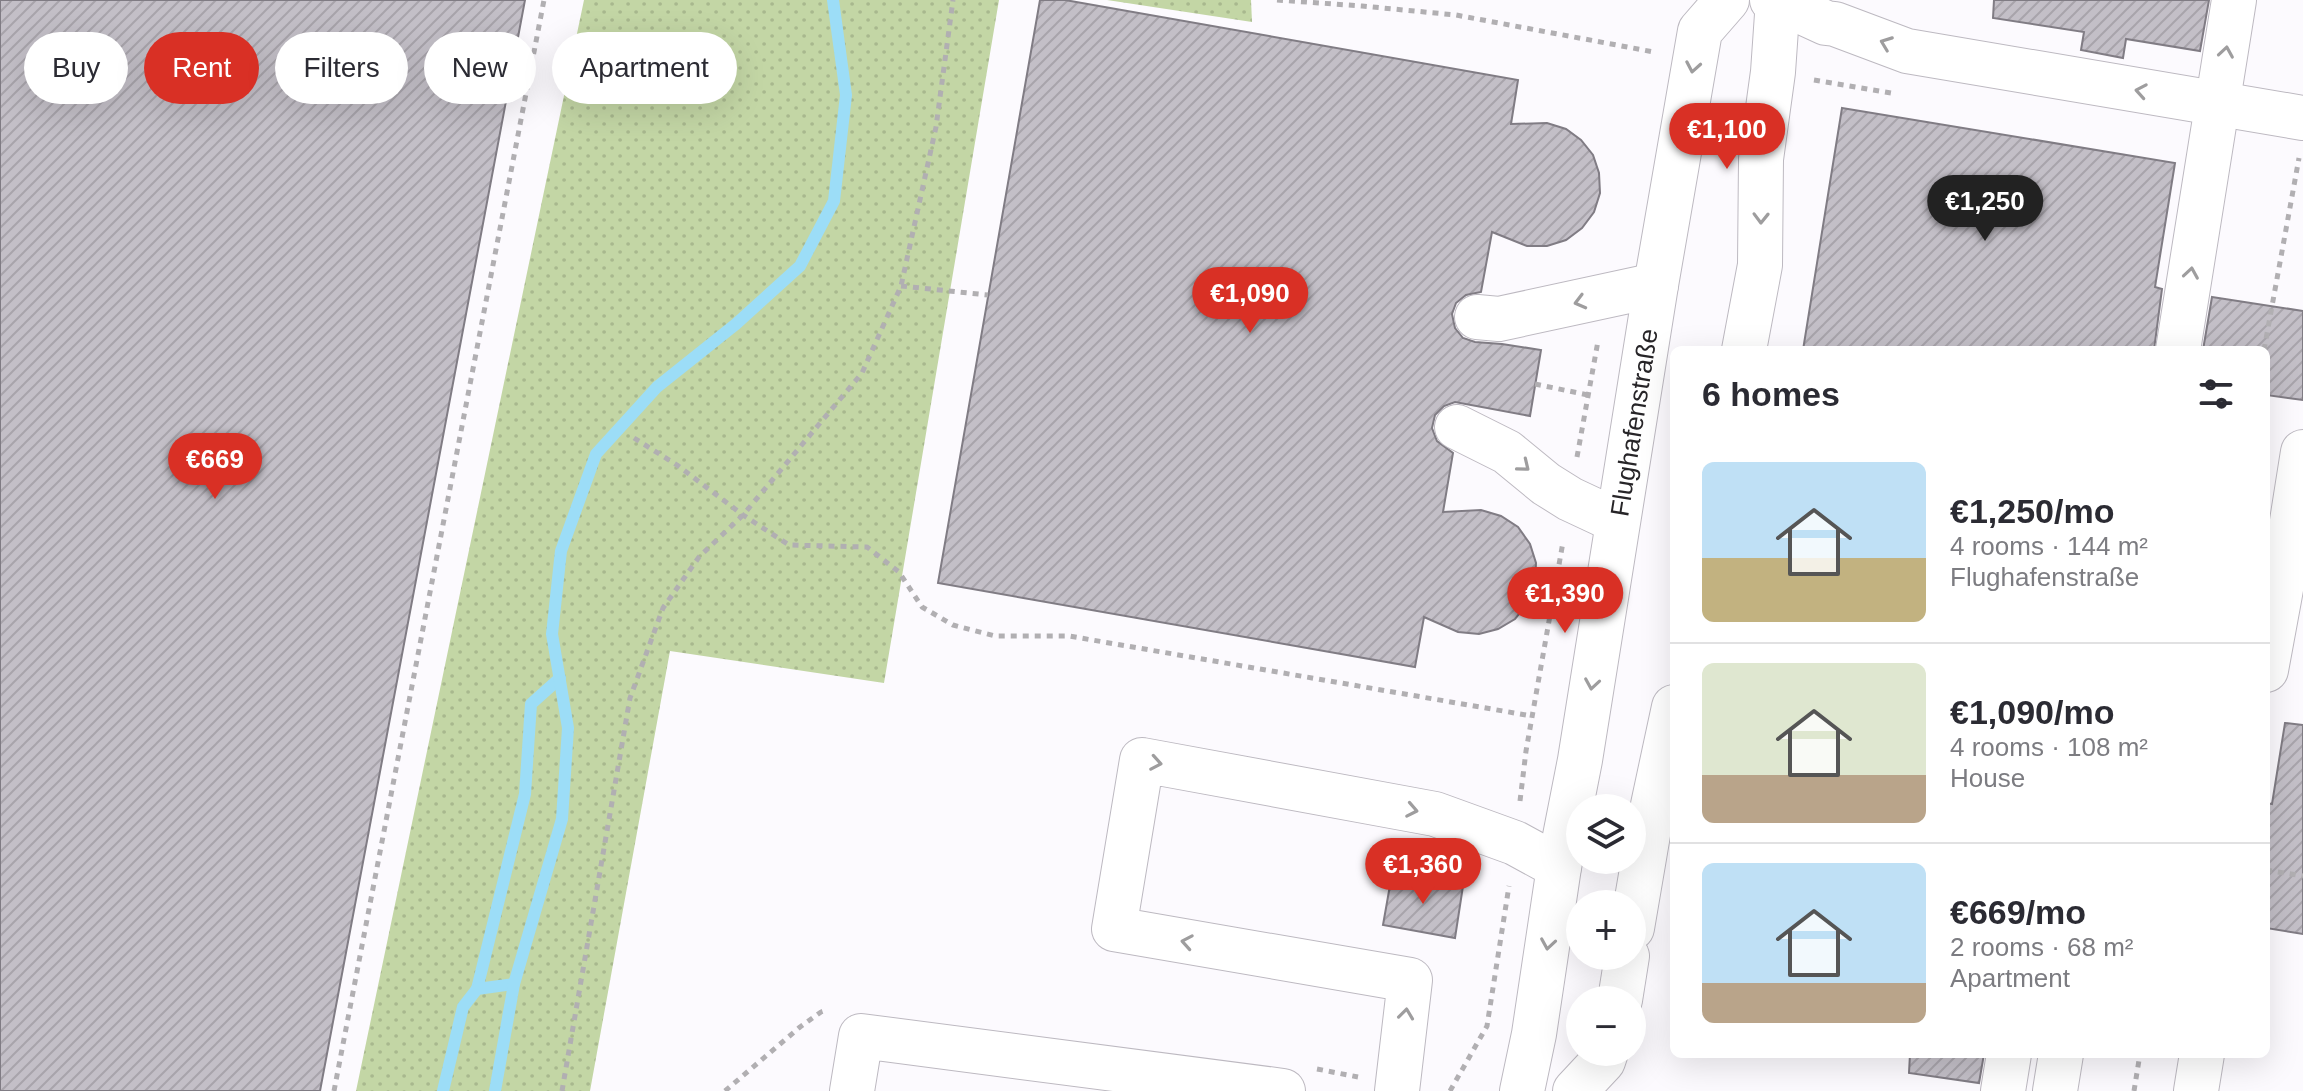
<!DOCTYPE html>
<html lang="en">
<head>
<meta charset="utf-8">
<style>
	:root { --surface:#fff; --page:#f7f7f7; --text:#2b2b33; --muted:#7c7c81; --line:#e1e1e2; --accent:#d93025 }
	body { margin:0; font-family:Helvetica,sans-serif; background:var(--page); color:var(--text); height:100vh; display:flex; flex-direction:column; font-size:30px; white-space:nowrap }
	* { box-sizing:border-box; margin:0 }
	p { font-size:26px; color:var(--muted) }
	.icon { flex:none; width:44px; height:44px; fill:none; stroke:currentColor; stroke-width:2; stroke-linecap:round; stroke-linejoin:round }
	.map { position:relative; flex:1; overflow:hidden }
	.sheet { position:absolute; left:1670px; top:346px; width:600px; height:712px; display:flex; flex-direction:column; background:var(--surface); border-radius:12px; box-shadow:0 8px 32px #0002 }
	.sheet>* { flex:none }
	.top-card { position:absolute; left:24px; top:32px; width:760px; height:72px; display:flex; gap:16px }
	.fabs { position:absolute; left:1566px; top:794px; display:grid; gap:16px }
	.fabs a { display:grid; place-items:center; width:80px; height:80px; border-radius:50%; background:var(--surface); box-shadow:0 8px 32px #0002; font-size:40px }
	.price { position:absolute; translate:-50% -68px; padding:0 18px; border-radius:28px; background:var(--accent); color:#fff; font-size:26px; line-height:52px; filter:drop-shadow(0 2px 4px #0008) }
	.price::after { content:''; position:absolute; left:50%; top:48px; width:24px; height:18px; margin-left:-12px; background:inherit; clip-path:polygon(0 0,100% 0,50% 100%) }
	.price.active { background:#222; color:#fff }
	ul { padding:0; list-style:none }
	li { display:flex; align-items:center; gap:24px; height:200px; padding:0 32px }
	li+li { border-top:2px solid var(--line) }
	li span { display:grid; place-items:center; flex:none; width:224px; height:160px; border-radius:12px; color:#555 }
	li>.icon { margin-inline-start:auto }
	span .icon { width:96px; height:96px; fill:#fffc; stroke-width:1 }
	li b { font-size:34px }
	h2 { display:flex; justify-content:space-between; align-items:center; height:96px; padding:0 32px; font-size:34px }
	.pill { padding:0 28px; border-radius:36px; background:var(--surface); box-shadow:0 8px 32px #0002; font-size:28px; line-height:72px }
	.pill.active { background:var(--accent); color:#fff }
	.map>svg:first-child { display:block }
	.park { fill:url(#park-dots) }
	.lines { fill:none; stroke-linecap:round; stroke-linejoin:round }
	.stream { stroke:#9cddf7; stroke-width:12 }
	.building { fill:url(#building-hatch); stroke:#807c84; stroke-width:2 }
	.minor-casing { stroke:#bdb9c1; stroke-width:46 }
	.path { stroke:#b1afb2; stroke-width:5; stroke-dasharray:6 6; stroke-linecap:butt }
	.minor { stroke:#fff; stroke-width:44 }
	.oneway { stroke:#9e9d9e }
	.labels { text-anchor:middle; stroke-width:8; stroke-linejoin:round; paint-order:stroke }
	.street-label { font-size:26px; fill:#272528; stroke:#fff }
</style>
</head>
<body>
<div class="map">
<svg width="2303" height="1091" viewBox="0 0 2303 1091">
	<defs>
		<pattern id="park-dots" width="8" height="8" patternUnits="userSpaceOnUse" patternTransform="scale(2)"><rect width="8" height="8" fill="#c3d6a5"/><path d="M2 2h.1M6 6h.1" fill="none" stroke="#a8b88e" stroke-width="1.8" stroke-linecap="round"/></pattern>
		<pattern id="building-hatch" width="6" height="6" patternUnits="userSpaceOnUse" patternTransform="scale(2)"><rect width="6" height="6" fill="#c3bfc7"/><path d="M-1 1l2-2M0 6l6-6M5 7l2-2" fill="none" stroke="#a8a4ab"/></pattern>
	</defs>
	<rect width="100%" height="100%" fill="#fcfafe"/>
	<!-- park -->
	<g class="park">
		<polygon points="584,0 999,0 884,683 670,651 590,1091 356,1091"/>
		<polygon points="1107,0 1251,0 1252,22"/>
	</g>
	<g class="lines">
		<!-- stream -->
		<g class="stream">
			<polyline points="477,989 525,794 531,704 560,678"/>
			<polyline points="443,1091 463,1007 477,989 514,984"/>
			<polyline points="495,1091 514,984 562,819 568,728 552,634 561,551 596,454 657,387 736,324 800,266 834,201 846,95 833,0"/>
		</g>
	</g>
	<!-- building -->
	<g class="building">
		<polygon points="0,0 525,0 320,1091 0,1091"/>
		<polygon points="1040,0 1065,0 1518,80 1511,124 1547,123 1566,129 1581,140 1593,155 1599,173 1600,193 1594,212 1582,228 1566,240 1547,246 1527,246 1492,232 1481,292 1466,295 1456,303 1452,314 1455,328 1463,338 1475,342 1502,344 1541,350 1530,416 1455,402 1444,406 1435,415 1432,428 1437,441 1453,453 1443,512 1481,510 1501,516 1518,527 1530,544 1536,563 1535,584 1528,603 1515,619 1498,629 1479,634 1458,632 1424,617 1415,667 938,583"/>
		<polygon points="1994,0 2209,0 2200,51 2126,39 2123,58 2081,50 2084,32 1993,18"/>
		<polygon points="1842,108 2175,163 2155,287 2162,289 2154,350 1803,350"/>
		<polygon points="2212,297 2303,311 2303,400 2266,395 2266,350 2203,350"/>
		<polygon points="2285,723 2303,725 2303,934 2266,928 2266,803 2272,804"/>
		<polygon points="1392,874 1463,886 1455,938 1383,925"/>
		<polygon points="1910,1054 1984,1054 1979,1083 1909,1073"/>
	</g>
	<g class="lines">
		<!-- minor casing -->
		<g class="minor-casing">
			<g id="minor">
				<polyline points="1772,0 1778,1 1826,23 1835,24 1907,51 2303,118"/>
				<polyline points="1477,317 1499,319 1656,285"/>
				<polyline points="1744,350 1760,265 1761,159 1773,72 1778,0"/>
				<polyline points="2178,350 2234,0"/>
				<polyline points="1457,427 1507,452 1546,484 1570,499 1617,521"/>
				<polyline points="2266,670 2283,578 2303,452"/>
				<polyline points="1632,928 1653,805 1674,707"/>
				<polyline points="1620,1000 1627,956"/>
				<polyline points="852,1091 861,1036 1283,1091"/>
				<polyline points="1397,1091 1410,980 1114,929 1142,760 1435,814 1515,843 1559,867"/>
				<path id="s1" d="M1522,1091L1534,1034L1559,867L1580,760L1656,285L1700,31L1727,0"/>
				<polyline points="1575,1091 1603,1061 1606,1052"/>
				<polyline points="2003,1091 2009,1054"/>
				<polyline points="2055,1091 2061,1054"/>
				<polyline points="2196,1091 2202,1054"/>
			</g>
		</g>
		<!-- path -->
		<g class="path">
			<polyline points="1277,0 1362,6 1456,15 1654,52"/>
			<polyline points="1814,80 1891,93"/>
			<polyline points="901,286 988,295"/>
			<polyline points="2264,350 2299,158"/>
			<polyline points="1535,384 1588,395"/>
			<polyline points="634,438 677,465 743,515 789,545 867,547 899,572 922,607 953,625 995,636 1069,636 1532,716"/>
			<polyline points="1577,457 1598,341"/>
			<polyline points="1520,801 1526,751 1563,542"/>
			<polyline points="2266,870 2303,876"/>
			<polyline points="1317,1069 1358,1077"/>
			<polyline points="334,1091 544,0"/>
			<polyline points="562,1091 630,698 663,608 699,557 743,515 862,373 901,286 936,127 953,0"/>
			<polyline points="725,1091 800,1027 821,1012 827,1010"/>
			<polyline points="1450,1091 1487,1026 1509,886"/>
			<polyline points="2134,1091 2140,1054"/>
		</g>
		<!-- minor -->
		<use href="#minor" class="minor"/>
	</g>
	<!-- one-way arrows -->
	<defs><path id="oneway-chevron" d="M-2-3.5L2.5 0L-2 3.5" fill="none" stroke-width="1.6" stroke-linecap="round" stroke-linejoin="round" transform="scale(2)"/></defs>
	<g class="oneway">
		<use href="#oneway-chevron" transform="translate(1886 43) rotate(-159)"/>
		<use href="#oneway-chevron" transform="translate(2226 52) rotate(-81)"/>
		<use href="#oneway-chevron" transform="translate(1693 67) rotate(100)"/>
		<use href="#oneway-chevron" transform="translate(2141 91) rotate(-170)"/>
		<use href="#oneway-chevron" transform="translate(1761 218) rotate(91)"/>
		<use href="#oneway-chevron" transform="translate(2191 273) rotate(-81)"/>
		<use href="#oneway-chevron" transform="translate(1580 302) rotate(165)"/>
		<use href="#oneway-chevron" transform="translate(1524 466) rotate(39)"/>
		<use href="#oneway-chevron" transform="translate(1592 684) rotate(99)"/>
		<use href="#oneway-chevron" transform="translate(1156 763) rotate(10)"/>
		<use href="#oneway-chevron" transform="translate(1412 810) rotate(11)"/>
		<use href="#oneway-chevron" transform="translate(1187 942) rotate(-170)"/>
		<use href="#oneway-chevron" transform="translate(1548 944) rotate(99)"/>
		<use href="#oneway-chevron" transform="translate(1406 1014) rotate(-83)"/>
	</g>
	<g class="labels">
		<!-- street labels -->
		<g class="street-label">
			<text dy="9" stroke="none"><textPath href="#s1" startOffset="678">Flughafenstraße</textPath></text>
		</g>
	</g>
</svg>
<div class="fabs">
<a><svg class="icon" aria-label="layers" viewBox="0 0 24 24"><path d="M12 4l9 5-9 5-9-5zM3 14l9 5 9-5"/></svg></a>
<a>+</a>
<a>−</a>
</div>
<b class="price" style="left:1727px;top:171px">€1,100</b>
<b class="price active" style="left:1985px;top:243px">€1,250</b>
<b class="price" style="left:1250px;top:335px">€1,090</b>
<b class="price" style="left:215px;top:501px">€669</b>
<b class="price" style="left:1565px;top:635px">€1,390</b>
<b class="price" style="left:1423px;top:906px">€1,360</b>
<div class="top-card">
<a class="pill">Buy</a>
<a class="pill active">Rent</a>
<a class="pill">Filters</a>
<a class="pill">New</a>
<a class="pill">Apartment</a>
</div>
<section class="sheet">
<h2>6 homes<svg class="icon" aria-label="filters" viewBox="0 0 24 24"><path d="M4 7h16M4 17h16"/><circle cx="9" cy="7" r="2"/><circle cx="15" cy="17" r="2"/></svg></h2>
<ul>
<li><span style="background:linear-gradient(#bfe0f5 60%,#c2b280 0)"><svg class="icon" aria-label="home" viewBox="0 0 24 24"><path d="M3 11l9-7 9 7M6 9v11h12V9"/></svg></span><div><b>€1,250/mo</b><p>4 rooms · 144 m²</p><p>Flughafenstraße</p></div></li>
<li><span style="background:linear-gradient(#dfe7d0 70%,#b9a48a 0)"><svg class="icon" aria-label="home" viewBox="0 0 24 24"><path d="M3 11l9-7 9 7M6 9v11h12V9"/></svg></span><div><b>€1,090/mo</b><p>4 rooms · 108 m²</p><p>House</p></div></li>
<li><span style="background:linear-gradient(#bfe0f5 75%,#b9a48a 0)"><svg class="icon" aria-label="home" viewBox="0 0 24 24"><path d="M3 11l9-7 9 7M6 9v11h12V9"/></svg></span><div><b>€669/mo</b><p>2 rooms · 68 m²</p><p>Apartment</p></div></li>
</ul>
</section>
</div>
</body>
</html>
